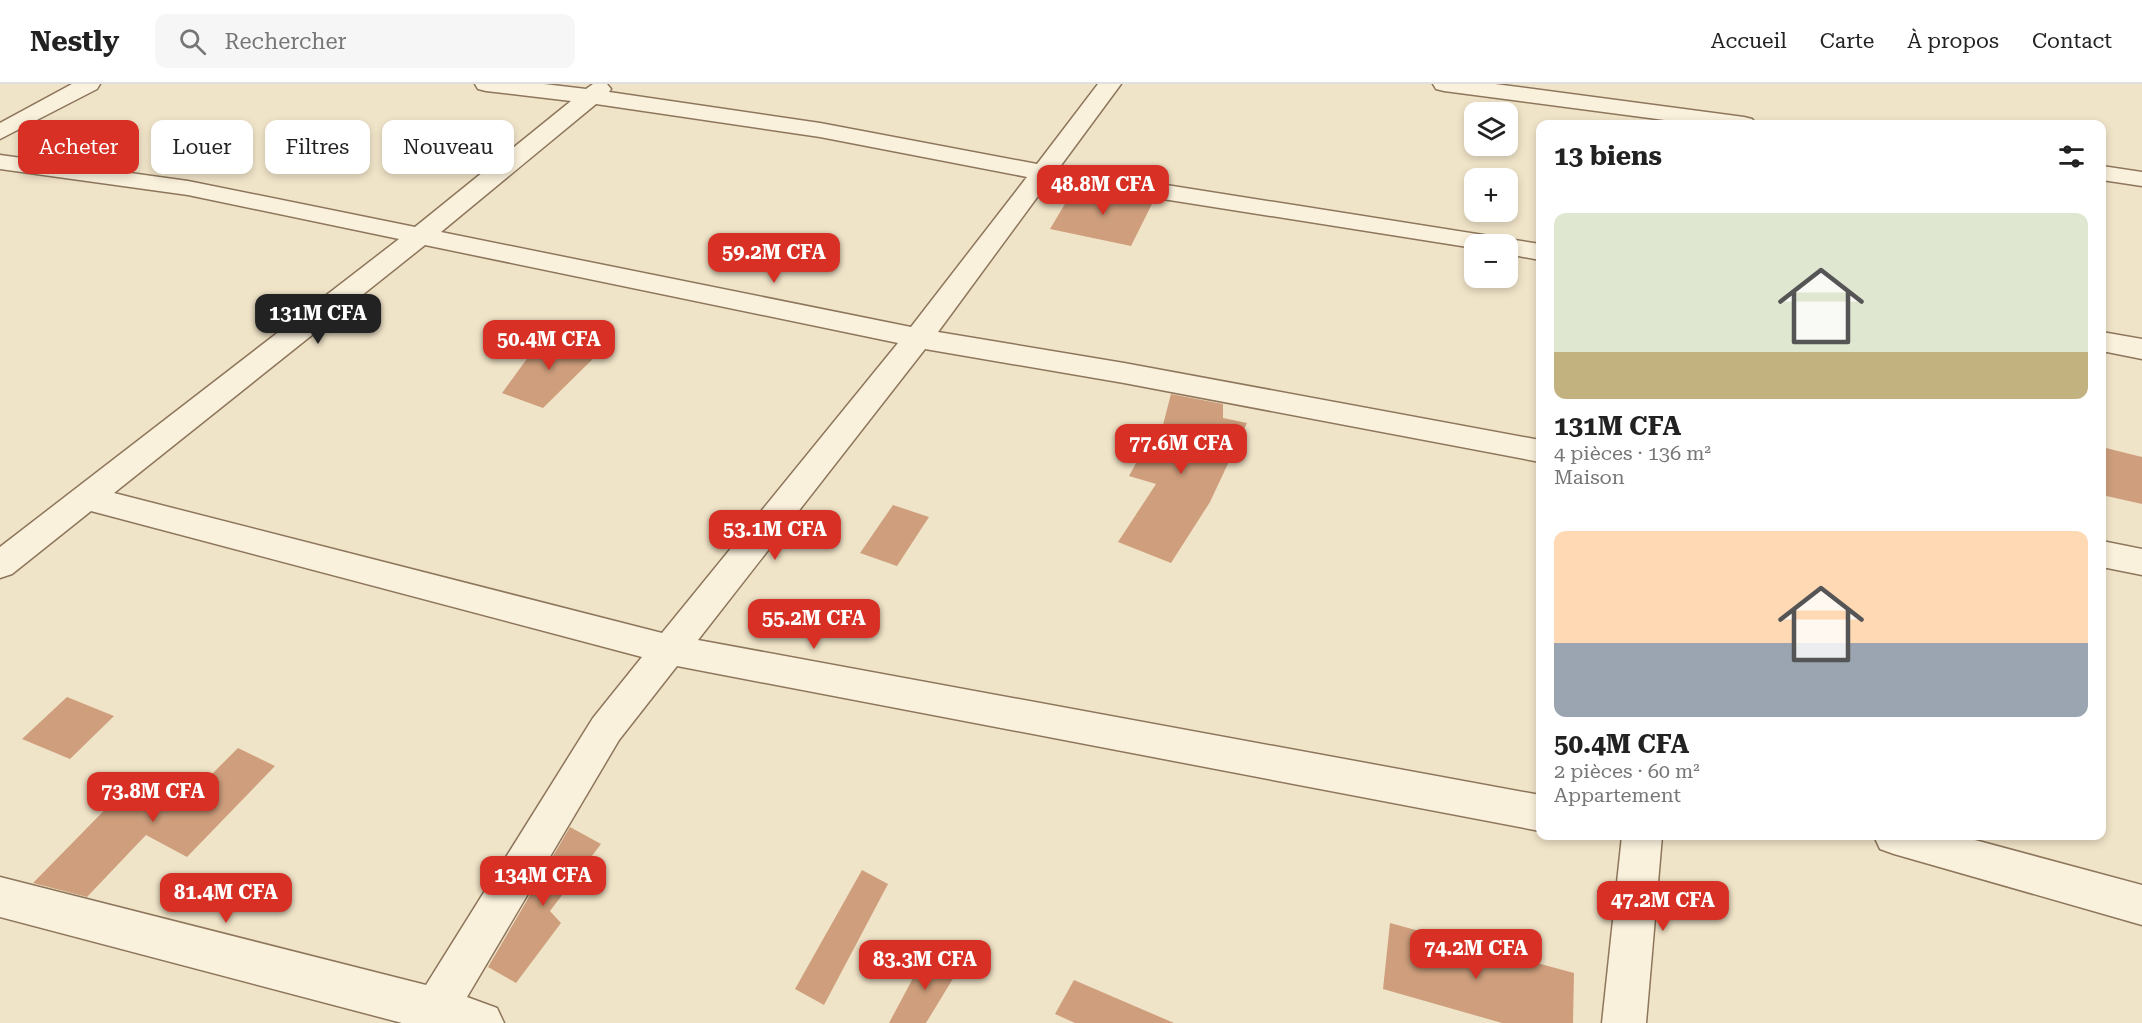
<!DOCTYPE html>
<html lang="fr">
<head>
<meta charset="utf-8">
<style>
	:root { --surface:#fff; --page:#f6f6f6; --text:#222; --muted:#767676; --line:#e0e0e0; --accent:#d93025 }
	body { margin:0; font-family:"Roboto Serif",serif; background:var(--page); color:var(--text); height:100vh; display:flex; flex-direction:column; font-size:22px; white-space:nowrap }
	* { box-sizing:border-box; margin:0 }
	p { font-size:20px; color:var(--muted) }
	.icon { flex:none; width:33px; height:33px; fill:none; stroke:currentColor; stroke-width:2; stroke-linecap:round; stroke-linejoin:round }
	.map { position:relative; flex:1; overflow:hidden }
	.side { position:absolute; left:1536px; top:36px; width:570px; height:720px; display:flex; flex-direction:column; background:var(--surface); border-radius:12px; box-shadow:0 3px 9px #0003 }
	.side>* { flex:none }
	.hud { position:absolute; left:18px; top:36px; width:570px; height:54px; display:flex; gap:12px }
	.controls { position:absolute; left:1464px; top:18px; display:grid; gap:12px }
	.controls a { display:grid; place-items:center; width:54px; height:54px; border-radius:12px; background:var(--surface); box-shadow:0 3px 9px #0003; font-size:30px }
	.price { position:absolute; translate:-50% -51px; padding:0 14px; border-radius:12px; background:var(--accent); color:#fff; font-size:20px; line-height:39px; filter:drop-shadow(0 2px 3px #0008) }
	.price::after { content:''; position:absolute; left:50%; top:36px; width:18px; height:14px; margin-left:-9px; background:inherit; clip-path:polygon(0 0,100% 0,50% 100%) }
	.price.current { background:#222; color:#fff }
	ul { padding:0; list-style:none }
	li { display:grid; align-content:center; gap:12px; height:318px; padding:0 18px }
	li span { display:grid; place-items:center; height:186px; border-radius:12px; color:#555 }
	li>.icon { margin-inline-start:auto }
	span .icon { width:108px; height:108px; fill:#fffc; stroke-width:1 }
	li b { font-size:26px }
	h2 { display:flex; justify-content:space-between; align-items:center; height:72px; padding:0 18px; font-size:26px }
	.tag { padding:0 21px; border-radius:12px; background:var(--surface); box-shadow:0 3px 9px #0003; font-size:21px; line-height:54px }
	.tag.current { background:var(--accent); color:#fff }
	header { display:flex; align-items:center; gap:36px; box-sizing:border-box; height:84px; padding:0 30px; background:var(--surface); border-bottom:2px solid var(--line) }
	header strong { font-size:28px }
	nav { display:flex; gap:33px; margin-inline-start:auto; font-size:21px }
	.search { width:420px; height:54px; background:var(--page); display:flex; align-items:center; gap:15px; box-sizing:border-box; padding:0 21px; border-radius:12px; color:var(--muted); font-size:22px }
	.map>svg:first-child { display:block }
	.building { fill:#cf9f7d }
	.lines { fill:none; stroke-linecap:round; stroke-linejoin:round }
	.minor-casing { stroke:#8d765c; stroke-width:3 }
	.minor { fill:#faf1dc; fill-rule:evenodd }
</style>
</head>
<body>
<header>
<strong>Nestly</strong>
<div class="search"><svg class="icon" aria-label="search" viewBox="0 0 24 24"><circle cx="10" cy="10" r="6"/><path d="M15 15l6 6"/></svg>Rechercher</div>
<nav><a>Accueil</a><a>Carte</a><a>À propos</a><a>Contact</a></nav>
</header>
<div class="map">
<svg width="2142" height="939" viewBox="0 0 2142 939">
	<rect width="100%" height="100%" fill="#f0e4c8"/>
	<!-- building -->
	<g class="building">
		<polygon points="1075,103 1154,116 1131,162 1050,145"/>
		<polygon points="542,254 603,265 543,324 502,309"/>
		<polygon points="1171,310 1223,320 1223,334 1247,339 1210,418 1171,479 1118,458 1156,400 1129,392 1146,361 1157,364"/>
		<polygon points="2102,363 2142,373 2142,420 2102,411"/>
		<polygon points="893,421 929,433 897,482 860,469"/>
		<polygon points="67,613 114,632 70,675 22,655"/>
		<polygon points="238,664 275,682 187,773 146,751 87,813 33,799 136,694 185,717"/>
		<polygon points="570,743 601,760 550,827 561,839 516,899 488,883"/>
		<polygon points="862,786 888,800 824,921 795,905"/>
		<polygon points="1390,839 1574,889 1573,939 1502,939 1383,905"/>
		<polygon points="927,868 960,883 926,939 889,939"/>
		<polygon points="1074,896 1174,939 1075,939 1055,930"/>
	</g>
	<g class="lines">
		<!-- minor casing -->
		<g class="minor-casing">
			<g id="minor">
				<polygon points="72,0 100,0 97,5 0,55 0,39"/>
				<path d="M475,0H544L586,5L593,0H607L611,5L609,8L820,39L1037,80L1098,0H1121L1059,84L1540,160V176L1508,170V160H1474V164L1049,97L938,248L1124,279L1540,356V378L1124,299L925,265L698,556L1540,711V747L677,582L619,656L467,913L497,924L504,939H402L0,833V793L426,901L593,634L642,573L91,427L12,490L0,494V463L399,155L188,111L0,85V71L188,97L415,143L571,17L486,7L478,5ZM596,20L820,53L1027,93L911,243L441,148ZM425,161L898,259L662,549L114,409Z"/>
				<polygon points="1433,0 1495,0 1744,33 1752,35 1756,40 1695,40 1444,7 1436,5"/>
				<polygon points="2102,82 2142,88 2142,102 2102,96"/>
				<polygon points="2102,248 2142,255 2142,275 2102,267"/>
				<polygon points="2102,457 2142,465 2142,491 2102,483"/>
				<polygon points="1622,752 1662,752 1646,939 1602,939"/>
				<polygon points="1874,752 1960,752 2142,801 2142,841 1894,770 1880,765"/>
			</g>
		</g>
		<!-- minor -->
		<use href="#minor" class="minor"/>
	</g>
</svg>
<div class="controls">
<a><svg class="icon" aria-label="layers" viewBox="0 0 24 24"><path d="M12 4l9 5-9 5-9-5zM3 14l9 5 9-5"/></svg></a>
<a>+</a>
<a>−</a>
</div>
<b class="price" style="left:1103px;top:132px">48.8M CFA</b>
<b class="price" style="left:774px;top:200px">59.2M CFA</b>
<b class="price current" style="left:318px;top:261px">131M CFA</b>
<b class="price" style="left:549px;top:287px">50.4M CFA</b>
<b class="price" style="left:1181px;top:391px">77.6M CFA</b>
<b class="price" style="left:775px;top:477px">53.1M CFA</b>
<b class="price" style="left:814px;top:566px">55.2M CFA</b>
<b class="price" style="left:153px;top:739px">73.8M CFA</b>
<b class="price" style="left:543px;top:823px">134M CFA</b>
<b class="price" style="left:226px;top:840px">81.4M CFA</b>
<b class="price" style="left:1663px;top:848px">47.2M CFA</b>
<b class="price" style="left:1476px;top:896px">74.2M CFA</b>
<b class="price" style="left:925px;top:907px">83.3M CFA</b>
<div class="hud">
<a class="tag current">Acheter</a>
<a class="tag">Louer</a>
<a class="tag">Filtres</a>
<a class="tag">Nouveau</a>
</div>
<section class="side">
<h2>13 biens<svg class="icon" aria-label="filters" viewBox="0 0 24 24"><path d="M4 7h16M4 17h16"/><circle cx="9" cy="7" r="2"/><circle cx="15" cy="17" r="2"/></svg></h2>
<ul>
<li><span style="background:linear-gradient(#dfe7d0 75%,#c2b280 0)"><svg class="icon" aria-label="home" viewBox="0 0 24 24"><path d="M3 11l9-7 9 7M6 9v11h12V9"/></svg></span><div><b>131M CFA</b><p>4 pièces · 136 m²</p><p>Maison</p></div></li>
<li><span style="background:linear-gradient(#ffd9b3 60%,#9aa5b1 0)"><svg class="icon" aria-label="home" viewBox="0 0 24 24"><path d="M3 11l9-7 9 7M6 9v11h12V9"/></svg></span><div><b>50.4M CFA</b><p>2 pièces · 60 m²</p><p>Appartement</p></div></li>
</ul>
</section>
</div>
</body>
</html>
